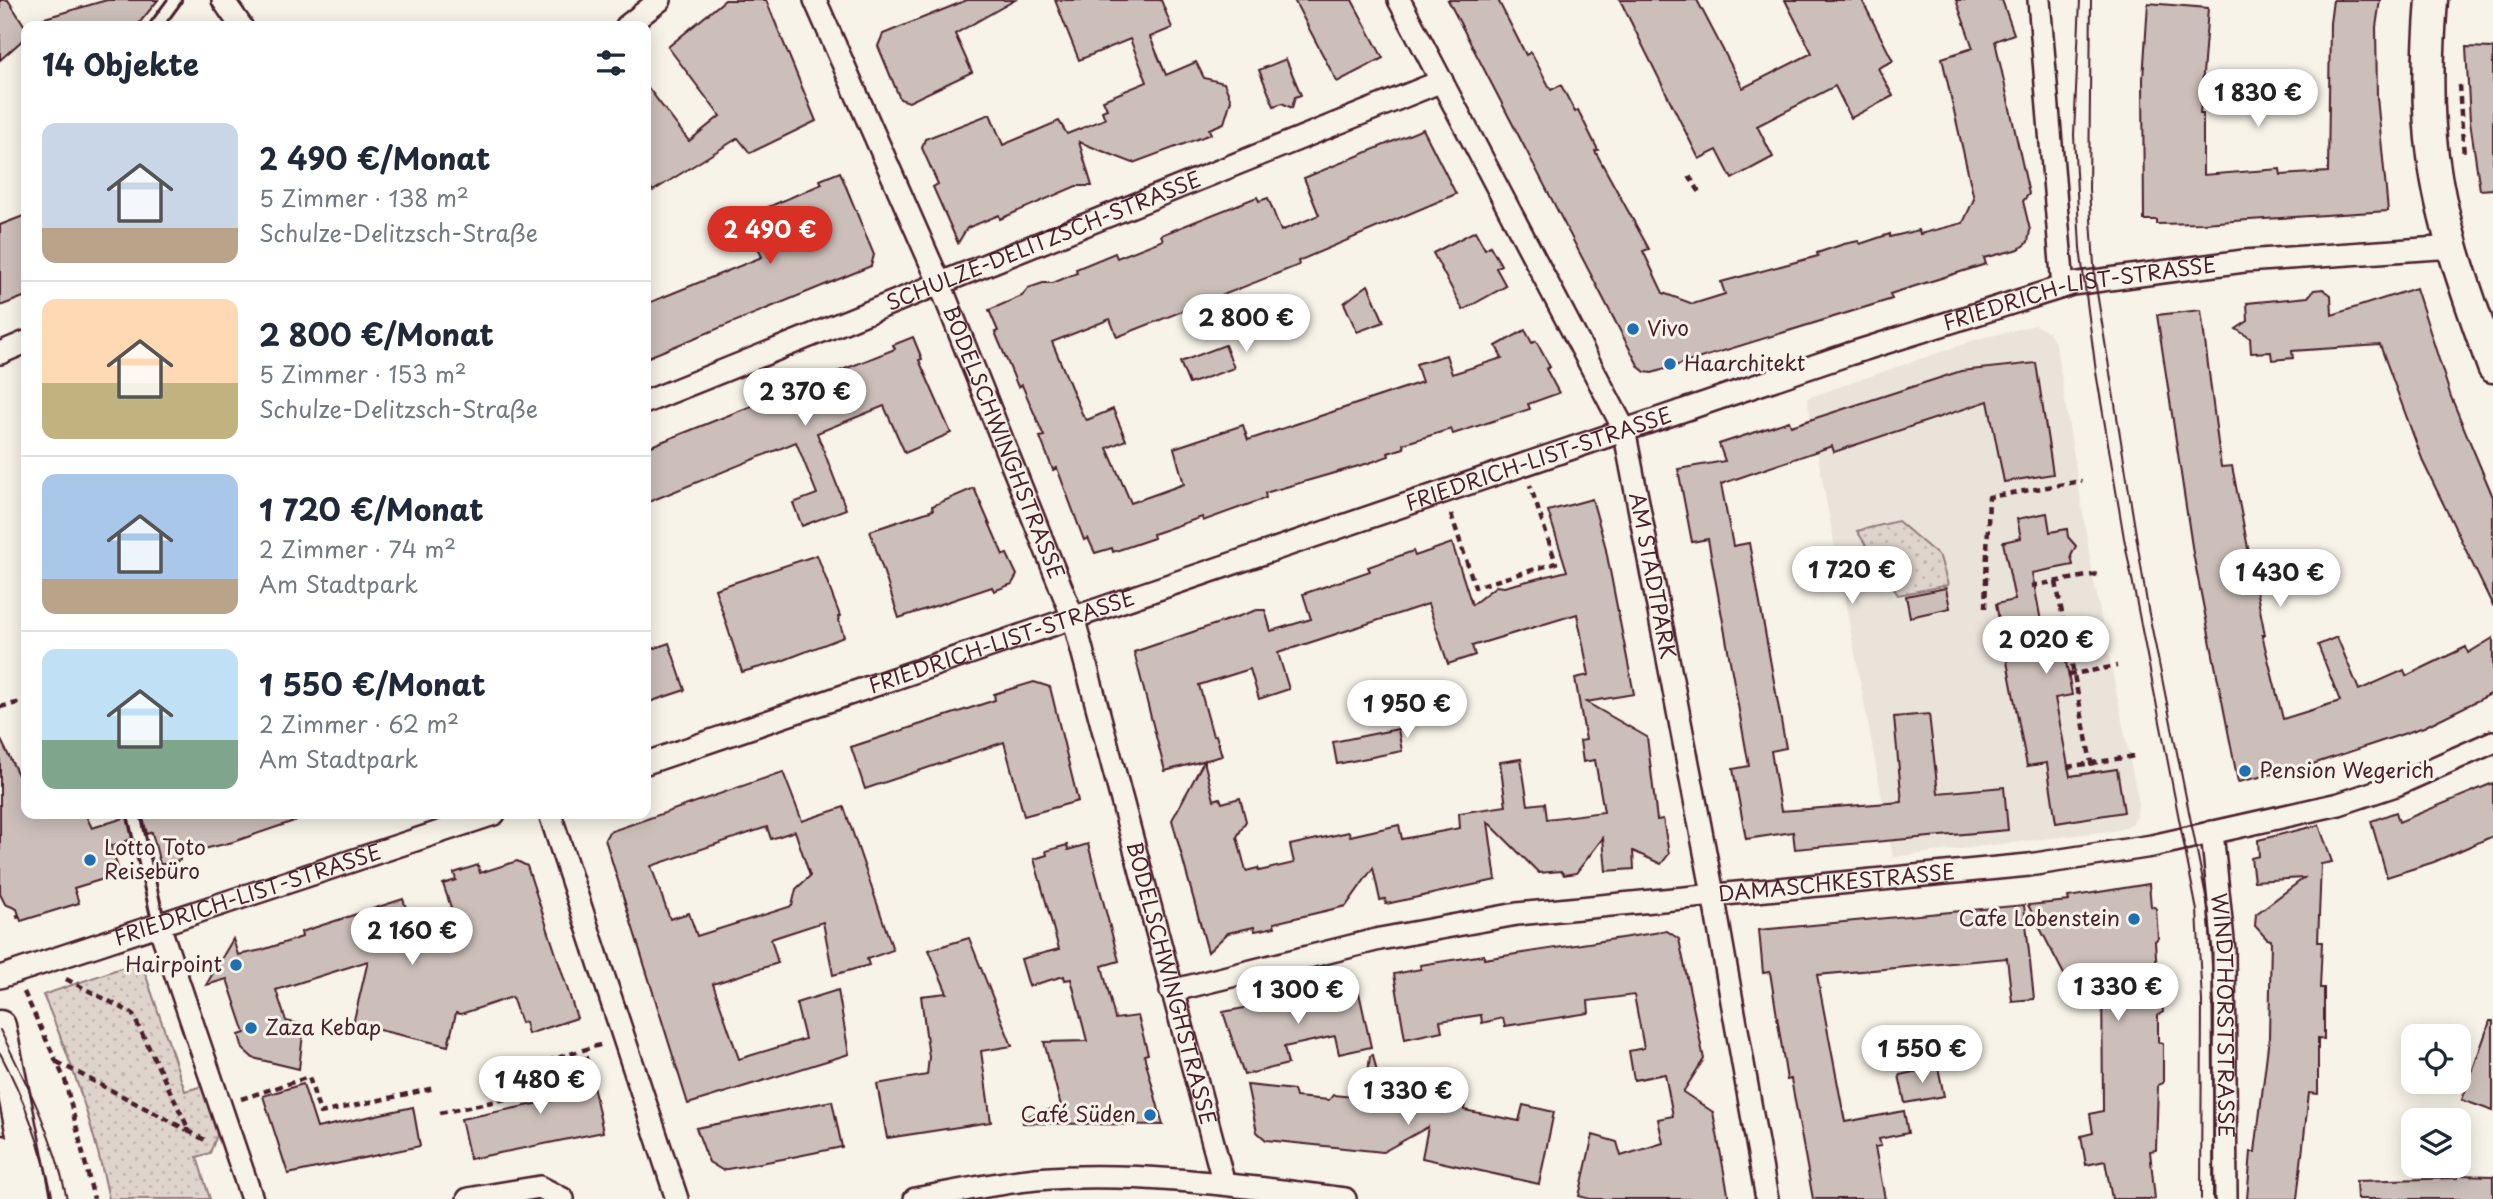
<!DOCTYPE html>
<html lang="de">
<head>
<meta charset="utf-8">
<style>
	:root { --surface:#fff; --page:#f2f2f3; --text:#1f2937; --muted:#747a83; --line:#e0e1e3; --accent:#d93025 }
	body { margin:0; font-family:"Playpen Sans",sans-serif; background:var(--page); color:var(--text); height:100vh; display:flex; flex-direction:column; font-size:26px; white-space:nowrap }
	* { box-sizing:border-box; margin:0 }
	p { font-size:23px; color:var(--muted) }
	.icon { flex:none; width:38px; height:38px; fill:none; stroke:currentColor; stroke-width:2; stroke-linecap:round; stroke-linejoin:round }
	.map { position:relative; flex:1; overflow:hidden }
	.sheet { position:absolute; left:21px; top:21px; width:630px; height:798px; display:flex; flex-direction:column; background:var(--surface); border-radius:14px; box-shadow:0 4px 18px #0003 }
	.sheet>* { flex:none }
	.controls { position:absolute; left:2401px; top:1024px; display:grid; gap:14px }
	.controls a { display:grid; place-items:center; width:70px; height:70px; border-radius:14px; background:var(--surface); box-shadow:0 4px 18px #0003; font-size:35px }
	.price { position:absolute; translate:-50% -60px; padding:0 16px; border-radius:24px; background:#fff; color:#222; font-size:23px; line-height:46px; filter:drop-shadow(0 2px 4px #0008) }
	.price::after { content:''; position:absolute; left:50%; top:42px; width:21px; height:16px; margin-left:-10px; background:inherit; clip-path:polygon(0 0,100% 0,50% 100%) }
	.price.selected { background:var(--accent); color:#fff }
	ul { padding:0; list-style:none }
	li { display:flex; align-items:center; gap:21px; height:175px; padding:0 21px }
	li+li { border-top:2px solid var(--line) }
	li span { display:grid; place-items:center; flex:none; width:196px; height:140px; border-radius:14px; color:#555 }
	li>.icon { margin-inline-start:auto }
	span .icon { width:84px; height:84px; fill:#fffc; stroke-width:1 }
	li b { font-size:30px }
	h2 { display:flex; justify-content:space-between; align-items:center; height:84px; padding:0 21px; font-size:30px }
	.map>svg:first-child { display:block }
	.built { fill:#eae3da }
	.park { fill:url(#park-dots); stroke:#947a7c; stroke-width:2 }
	.building { fill:#ccbfb9; stroke:#4a1f2b; stroke-width:2; fill-rule:evenodd }
	.lines { fill:none; stroke-linecap:round; stroke-linejoin:round }
	.lane-casing { stroke:#4a1f2b; stroke-width:16 }
	.street-casing { stroke:#4a1f2b; stroke-width:26 }
	.secondary-casing { stroke:#4a1f2b; stroke-width:35 }
	.path { stroke:#4a1f2b; stroke-width:4.5; stroke-dasharray:7 5; stroke-linecap:butt }
	.lane { stroke:#f7f3e8; stroke-width:10 }
	.street { stroke:#f7f3e8; stroke-width:21 }
	.secondary { stroke:#f7f3e8; stroke-width:30 }
	.tram { stroke:#4a1f2b; stroke-width:2 }
	.poi-dot { fill:#1f6fb2; stroke:#f7f3e8; stroke-width:2.5 }
	.labels { text-anchor:middle; stroke-width:6; stroke-linejoin:round; paint-order:stroke }
	.street-label { font-size:21px; fill:#4a1f2b; stroke:#f7f3e8 }
	.poi-label { font-size:21px; fill:#4a1f2b; stroke:#f7f3e8; text-anchor:start }
</style>
</head>
<body>
<div class="map">
<svg width="2493" height="1199" viewBox="0 0 2493 1199">
	<defs>
		<pattern id="park-dots" width="8" height="8" patternUnits="userSpaceOnUse" patternTransform="scale(1.75)"><rect width="8" height="8" fill="#ded4cc"/><path d="M2 2h.1M6 6h.1" fill="none" stroke="#c0b6af" stroke-width="1.8" stroke-linecap="round"/></pattern>
	</defs>
	<rect width="100%" height="100%" fill="#f7f3e8"/>
	<filter id="ink" filterUnits="userSpaceOnUse"><feTurbulence type="fractalNoise" baseFrequency=".0143" numOctaves="2"/><feDisplacementMap in="SourceGraphic" scale="14" xChannelSelector="R" yChannelSelector="G"/><feConvolveMatrix kernelMatrix="1 2 1 2 8 2 1 2 1" color-interpolation-filters="sRGB"/></filter>
	<g filter="url(#ink)">
		<!-- built -->
		<polygon class="built" points="2035,325 2049,332 2056,345 2094,582 2138,799 2137,816 2133,823 2119,830 1893,857 1807,398 1978,339"/>
		<!-- park -->
		<g class="park">
			<polygon points="1898,521 1940,557 1948,585 1898,595 1857,531"/>
			<path d="M141,961L185,1091L203,1086L217,1135L210,1153L197,1157L210,1199H109C94,1128 72,1061 43,995Z"/>
		</g>
		<!-- building -->
		<g class="building">
			<polygon points="0,0 8,0 26,28 26,37 0,60"/>
			<polygon points="107,0 158,0 137,26 42,26 41,19"/>
			<polygon points="725,0 766,0 816,121 750,153 738,138 653,191 646,181 646,85 689,141 720,116 668,47"/>
			<polygon points="967,0 1015,0 955,34 972,72 909,102 900,99 878,46 883,34"/>
			<polygon points="1055,0 1161,0 1172,28 1150,37 1166,75 1196,62 1204,78 1224,83 1231,100 1224,123 1209,129 1211,134 1133,163 1079,142 1092,186 1076,186 1000,219 999,215 967,228 958,243 933,187 938,184 922,148 925,139 990,114 1003,145 1059,121 1067,134 1105,119 1102,111 1107,109 1103,100 1147,82 1130,39 1079,60"/>
			<polygon points="1294,0 1352,0 1383,58 1337,82"/>
			<polygon points="1448,0 1498,0 1526,55 1531,52 1551,90 1561,85 1575,112 1578,110 1598,150 1595,151 1649,249 1643,251 1663,293 1693,304 1725,294 1721,282 1818,256 1817,253 1844,244 1859,241 1860,244 1890,234 1890,237 1919,230 1920,234 1963,223 1974,199 1942,58 1973,48 1956,0 2002,0 2014,34 1995,41 2029,194 2023,201 2030,230 2028,242 2019,249 1984,258 1986,264 1890,294 1892,299 1652,373 1645,372 1639,367"/>
			<polygon points="1620,0 1697,0 1743,88 1812,53 1785,0 1862,0 1893,61 1878,68 1893,96 1851,118 1835,86 1757,126 1773,157 1732,179 1717,150 1699,159"/>
			<polygon points="2333,0 2380,0 2376,27 2377,97 2388,211 2202,223 2157,224 2157,220 2144,220 2143,79 2148,3 2208,8 2200,114 2203,114 2203,175 2280,169 2281,175 2328,172 2330,23"/>
			<polygon points="2466,47 2493,48 2493,189 2480,190 2470,121"/>
			<polygon points="1286,59 1301,95 1295,97 1292,108 1282,103 1274,106 1259,70"/>
			<polygon points="1423,129 1456,194 1298,261 1299,265 1117,337 1110,319 1052,342 1083,416 1087,420 1113,409 1126,440 1107,448 1131,503 1184,484 1174,448 1243,425 1248,440 1422,382 1416,364 1446,355 1452,374 1502,358 1496,346 1525,330 1532,343 1536,341 1550,367 1546,369 1559,393 1528,404 1530,409 1453,434 1451,429 1403,444 1404,448 1388,453 1389,456 1369,463 1265,493 1266,498 1203,521 1202,517 1153,534 1154,538 1113,552 1112,548 1095,553 1088,538 1084,540 1057,468 1053,470 1040,437 1044,436 1022,385 1018,387 995,332 998,331 989,310 1022,296 1028,288 1043,283 1053,283 1077,273 1076,269 1115,253 1117,258 1163,240 1161,235 1257,197 1259,201 1268,198 1281,231 1319,215 1304,178"/>
			<polygon points="840,172 874,255 871,266 646,358 646,304 762,257 745,217 822,184 820,180"/>
			<polygon points="26,215 26,296 0,306 0,225"/>
			<polygon points="1475,231 1485,249 1490,246 1501,265 1496,268 1506,286 1463,310 1433,253"/>
			<polygon points="1368,285 1384,322 1357,332 1344,303"/>
			<polygon points="2416,288 2451,397 2493,497 2493,606 2424,464 2380,345 2292,351 2293,358 2272,360 2271,352 2251,353 2250,338 2236,329 2248,321 2247,303 2308,297 2314,290 2323,289 2331,295 2332,315"/>
			<polygon points="2201,310 2221,467 2232,466 2265,635 2262,635 2283,719 2340,701 2318,645 2337,637 2359,690 2404,670 2406,676 2466,647 2468,653 2493,638 2493,693 2424,727 2304,767 2238,782 2193,553 2157,315"/>
			<polygon points="913,337 922,359 919,360 951,433 905,453 884,406 817,433 846,509 802,526 793,503 817,494 796,442 646,503 646,448 895,349 893,345"/>
			<polygon points="1225,345 1234,368 1189,384 1180,362"/>
			<polygon points="2036,363 2053,474 2004,482 1988,401 1834,452 1832,446 1721,484 1733,546 1749,543 1786,748 1771,751 1781,811 1902,802 1894,717 1929,714 1938,793 2004,787 2008,830 1795,849 1793,832 1746,839 1733,769 1749,766 1708,539 1692,542 1678,469 1725,461 1719,444 1789,421 1791,426 1961,371"/>
			<polygon points="974,488 1003,555 1007,554 1017,575 1012,584 994,591 992,587 899,618 870,531 933,510 932,506"/>
			<polygon points="1592,499 1605,545 1634,694 1586,702 1647,737 1657,820 1663,819 1669,854 1661,864 1633,851 1634,869 1606,871 1603,838 1576,873 1564,875 1561,871 1539,873 1488,822 1496,880 1386,904 1385,899 1380,900 1373,868 1346,906 1274,923 1275,927 1255,931 1254,927 1228,933 1208,952 1172,820 1204,761 1214,800 1220,798 1222,803 1240,798 1246,821 1237,837 1246,871 1258,868 1259,871 1294,863 1290,845 1349,832 1350,836 1399,825 1402,839 1460,828 1459,813 1506,806 1500,762 1521,759 1528,805 1545,803 1547,819 1604,812 1595,760 1583,762 1580,741 1586,740 1575,678 1589,675 1577,614 1472,646 1475,655 1448,664 1428,604 1278,653 1289,689 1259,699 1250,669 1199,685 1213,736 1216,735 1222,756 1165,771 1134,652 1257,610 1265,610 1271,631 1311,619 1303,594 1370,571 1368,567 1413,551 1415,556 1452,543 1472,605 1496,586 1504,587 1567,571 1548,511"/>
			<polygon points="2047,513 2050,532 2067,529 2068,537 2076,546 2071,556 2073,565 2032,573 2048,659 2065,656 2072,695 2055,698 2070,776 2117,769 2124,812 2056,823 2047,763 2027,766 1996,604 2015,600 2003,542 2021,538 2017,519"/>
			<polygon points="817,555 840,616 838,617 844,637 779,662 742,672 715,589"/>
			<polygon points="1946,588 1950,608 1910,617 1906,596"/>
			<polygon points="646,641 650,650 669,643 685,690 646,703"/>
			<polygon points="1034,682 1050,687 1078,801 1024,816 1004,742 865,789 851,747 995,700 994,694"/>
			<polygon points="1398,729 1402,751 1337,764 1333,742"/>
			<polygon points="0,738 26,791 26,814 85,814 92,828 127,817 132,839 111,846 120,874 74,888 79,903 21,921 17,909 5,904 0,894"/>
			<path d="M783,772L802,821L844,807L893,950L867,959L869,965L833,975L823,922L771,939L778,963L713,984L739,1059L805,1039L796,1003L838,990L849,1054L688,1104L605,839L609,832ZM767,827L771,839L795,831L810,876L796,889L792,906L697,936L689,913L670,919L651,866Z"/>
			<polygon points="2493,783 2493,836 2434,862 2387,877 2371,821 2396,812 2399,822"/>
			<polygon points="142,814 299,814 300,819 233,842 179,855 180,860 169,864 160,864 152,832 147,834"/>
			<polygon points="2319,825 2332,862 2321,864 2318,942 2322,942 2320,988 2324,988 2324,1039 2318,1038 2318,1094 2309,1093 2297,1199 2247,1199 2251,1152 2255,1152 2269,1037 2271,940 2267,939 2255,926 2256,914 2304,878 2254,881 2251,858 2259,856 2258,840"/>
			<polygon points="1088,844 1119,961 1102,966 1115,1019 1138,1016 1148,1054 1144,1055 1163,1125 1023,1123 1022,1118 1061,1106 1044,1042 1087,1041 1071,979 1065,980 1064,976 1029,986 1021,959 1059,949 1034,859 1047,855 1046,851 1067,845 1068,850"/>
			<polygon points="517,861 527,866 577,1018 528,1034 525,1022 521,1023 512,997 461,1014 456,1013 448,1046 353,1024 368,961 276,990 286,1021 304,1025 299,1069 253,1058 243,1049 239,1035 245,1033 227,979 206,985 233,939 238,955 262,950 302,937 301,932 403,899 414,932 455,919 443,884 456,880 454,873 478,865 480,873"/>
			<polygon points="2149,884 2151,906 2156,908 2158,938 2155,941 2156,957 2157,971 2161,974 2163,1012 2158,1015 2158,1042 2163,1044 2163,1083 2158,1085 2156,1150 2150,1151 2155,1199 2112,1199 2105,1161 2086,1165 2081,1136 2093,1133 2090,1114 2103,1111 2102,967 2069,984 2028,905 2069,901 2068,897"/>
			<polygon points="2024,905 2034,999 2012,1001 2007,958 1817,975 1845,1122 1904,1111 1908,1133 1879,1139 1881,1146 1875,1147 1885,1199 1813,1199 1791,1079 1787,1080 1770,972 1763,973 1759,930"/>
			<polygon points="1667,931 1679,939 1704,1059 1683,1092 1713,1112 1729,1199 1590,1199 1579,1196 1593,1135 1617,1142 1621,1156 1663,1143 1658,1119 1673,1116 1665,1074 1634,1080 1629,1051 1644,1048 1634,995 1588,1001 1589,1013 1505,1026 1503,1018 1482,1023 1481,1015 1440,1021 1442,1031 1405,1039 1394,974 1421,969 1420,965 1484,955 1484,959"/>
			<polygon points="969,938 1012,1046 981,1051 991,1122 887,1138 877,1084 927,1075 929,1057 921,996 947,993 929,950"/>
			<polygon points="1356,979 1371,1047 1339,1054 1335,1036 1284,1047 1288,1064 1244,1075 1223,1012 1300,997 1325,991 1323,986"/>
			<polygon points="2490,1021 2493,1021 2493,1111 2462,1100"/>
			<polygon points="1373,1055 1383,1099 1415,1093 1414,1087 1466,1097 1464,1110 1519,1121 1523,1105 1554,1112 1539,1184 1422,1158 1428,1127 1383,1152 1266,1140 1257,1132 1247,1085 1294,1090 1296,1097 1329,1100 1333,1095 1365,1098 1370,1056"/>
			<polygon points="587,1057 603,1132 470,1159 461,1119 555,1100 548,1065"/>
			<polygon points="1938,1067 1944,1096 1905,1103 1899,1075"/>
			<polygon points="303,1084 317,1128 413,1107 420,1146 288,1174 263,1096"/>
			<polygon points="832,1101 842,1147 788,1158 722,1170 709,1162 696,1128"/>
			<polygon points="2458,1175 2493,1176 2493,1199 2357,1199 2356,1181 2458,1178"/>
		</g>
		<g class="lines">
			<!-- lane casing -->
			<g class="lane-casing">
				<g id="lane">
					<polyline points="156,26 175,0"/>
					<polyline points="134,814 159,925"/>
				</g>
			</g>
			<!-- street casing -->
			<g class="street-casing">
				<g id="street">
					<polyline points="223,0 241,26"/>
					<path id="s1" d="M815,0L940,284L1074,620L1224,1184"/>
					<path id="s2" d="M1399,0L1624,429L1713,894L1767,1199"/>
					<polyline points="2039,0 2063,287"/>
					<polyline points="627,26 660,0"/>
					<polyline points="0,353 26,342"/>
					<path id="s3" d="M646,402L1442,81"/>
					<path id="s4" d="M646,763L1849,354L2072,284L2244,261L2454,247"/>
					<polyline points="550,814 677,1199"/>
					<path id="s5" d="M2212,832L2224,950L2226,1199"/>
					<polyline points="159,925 252,1199"/>
					<path id="s6" d="M0,977L494,814"/>
					<path id="s7" d="M1171,991L1380,939L1517,914L2029,865L2152,846L2339,804L2396,785L2493,742"/>
					<polyline points="468,1199 540,1187 563,1199"/>
					<path d="M915,1199C955,1192 995,1183 1036,1179C1139,1171 1243,1186 1345,1199"/>
				</g>
			</g>
			<!-- secondary casing -->
			<g class="secondary-casing">
				<g id="secondary">
					<path d="M2432,0C2428,52 2426,104 2433,156C2442,228 2469,299 2493,367"/>
					<polyline points="0,1026 35,1199"/>
					<polyline points="0,1151 10,1199"/>
				</g>
			</g>
			<!-- path -->
			<g class="path">
				<polyline points="2459,85 2464,156"/>
				<polyline points="1689,176 1701,194"/>
				<polyline points="1451,514 1475,587 1556,563 1530,485"/>
				<polyline points="2056,582 2093,773"/>
				<polyline points="2031,586 2098,574"/>
				<polyline points="1985,608 1989,497 2082,481"/>
				<polyline points="2068,675 2117,666"/>
				<polyline points="0,707 26,701"/>
				<polyline points="2067,767 2135,756"/>
				<polyline points="16,917 19,916"/>
				<polyline points="66,979 132,1013 190,1132 207,1141"/>
				<polyline points="24,992 65,1080 94,1199"/>
				<polyline points="57,1062 189,1131"/>
				<polyline points="241,1099 309,1077 320,1113 435,1088"/>
				<polyline points="440,1113 544,1091 538,1064 603,1044"/>
			</g>
			<!-- lane -->
			<use href="#lane" class="lane"/>
			<!-- street -->
			<use href="#street" class="street"/>
			<!-- secondary -->
			<use href="#secondary" class="secondary"/>
			<!-- tram -->
			<g class="tram">
				<polyline points="2080,0 2074,135 2080,248 2096,372 2124,538 2197,911 2202,1001 2201,1199"/>
				<polyline points="2091,0 2089,189 2095,280 2148,609 2209,911 2214,1003 2213,1199"/>
				<path d="M0,1030C28,1086 54,1137 67,1199"/>
				<path d="M0,1053C25,1100 42,1148 53,1199"/>
			</g>
		</g>
	</g>
	<!-- markers -->
	<g class="poi-dot">
		<circle cx="1633" cy="329" r="7"/>
		<circle cx="1670" cy="364" r="7"/>
		<circle cx="2245" cy="771" r="7"/>
		<circle cx="90" cy="860" r="7"/>
		<circle cx="2134" cy="919" r="7"/>
		<circle cx="236" cy="965" r="7"/>
		<circle cx="251" cy="1028" r="7"/>
		<circle cx="1150" cy="1115" r="7"/>
	</g>
	<g class="labels">
		<!-- street labels -->
		<g class="street-label">
			<text dy="7" stroke="none"><textPath href="#s3" startOffset="429">SCHULZE-DELITZSCH-STRASSE</textPath></text>
			<text dy="7" stroke="none"><textPath href="#s4" startOffset="1510">FRIEDRICH-LIST-STRASSE</textPath></text>
			<text dy="7" stroke="none"><textPath href="#s1" startOffset="481">BODELSCHWINGHSTRASSE</textPath></text>
			<text dy="7" stroke="none"><textPath href="#s4" startOffset="943">FRIEDRICH-LIST-STRASSE</textPath></text>
			<text dy="7" stroke="none"><textPath href="#s2" startOffset="634">AM STADTPARK</textPath></text>
			<text dy="7" stroke="none"><textPath href="#s4" startOffset="376">FRIEDRICH-LIST-STRASSE</textPath></text>
			<text dy="7" stroke="none"><textPath href="#s7" startOffset="676">DAMASCHKESTRASSE</textPath></text>
			<text dy="7" stroke="none"><textPath href="#s6" startOffset="261">FRIEDRICH-LIST-STRASSE</textPath></text>
			<text dy="7" stroke="none"><textPath href="#s1" startOffset="1048">BODELSCHWINGHSTRASSE</textPath></text>
			<text dy="7" stroke="none"><textPath href="#s5" startOffset="184">WINDTHORSTSTRASSE</textPath></text>
		</g>
		<!-- poi labels -->
		<g class="poi-label">
			<text x="1647" y="336">Vivo</text>
			<text x="1684" y="371">Haarchitekt</text>
			<text x="2259" y="778">Pension Wegerich</text>
			<text x="104" y="855">Lotto Toto<tspan x="104" dy="24">Reisebüro</tspan></text>
			<text x="2120" y="926" text-anchor="end">Cafe Lobenstein</text>
			<text x="222" y="972" text-anchor="end">Hairpoint</text>
			<text x="265" y="1035">Zaza Kebap</text>
			<text x="1136" y="1122" text-anchor="end">Café Süden</text>
		</g>
	</g>
</svg>
<div class="controls">
<a><svg class="icon" aria-label="locate" viewBox="0 0 24 24"><circle cx="12" cy="12" r="6"/><path d="M12 2v4M12 18v4M2 12h4M18 12h4"/></svg></a>
<a><svg class="icon" aria-label="layers" viewBox="0 0 24 24"><path d="M12 4l9 5-9 5-9-5zM3 14l9 5 9-5"/></svg></a>
</div>
<b class="price" style="left:2258px;top:129px">1 830 €</b>
<b class="price selected" style="left:770px;top:266px">2 490 €</b>
<b class="price" style="left:1246px;top:354px">2 800 €</b>
<b class="price" style="left:805px;top:428px">2 370 €</b>
<b class="price" style="left:1852px;top:606px">1 720 €</b>
<b class="price" style="left:2280px;top:609px">1 430 €</b>
<b class="price" style="left:2046px;top:676px">2 020 €</b>
<b class="price" style="left:1407px;top:740px">1 950 €</b>
<b class="price" style="left:412px;top:967px">2 160 €</b>
<b class="price" style="left:2118px;top:1023px">1 330 €</b>
<b class="price" style="left:1298px;top:1026px">1 300 €</b>
<b class="price" style="left:1922px;top:1085px">1 550 €</b>
<b class="price" style="left:540px;top:1116px">1 480 €</b>
<b class="price" style="left:1408px;top:1127px">1 330 €</b>
<section class="sheet">
<h2>14 Objekte<svg class="icon" aria-label="filters" viewBox="0 0 24 24"><path d="M4 7h16M4 17h16"/><circle cx="9" cy="7" r="2"/><circle cx="15" cy="17" r="2"/></svg></h2>
<ul>
<li><span style="background:linear-gradient(#c9d6e8 75%,#b9a48a 0)"><svg class="icon" aria-label="home" viewBox="0 0 24 24"><path d="M3 11l9-7 9 7M6 9v11h12V9"/></svg></span><div><b>2 490 €/Monat</b><p>5 Zimmer · 138 m²</p><p>Schulze-Delitzsch-Straße</p></div></li>
<li><span style="background:linear-gradient(#ffd9b3 60%,#c2b280 0)"><svg class="icon" aria-label="home" viewBox="0 0 24 24"><path d="M3 11l9-7 9 7M6 9v11h12V9"/></svg></span><div><b>2 800 €/Monat</b><p>5 Zimmer · 153 m²</p><p>Schulze-Delitzsch-Straße</p></div></li>
<li><span style="background:linear-gradient(#a9c7e8 75%,#b9a48a 0)"><svg class="icon" aria-label="home" viewBox="0 0 24 24"><path d="M3 11l9-7 9 7M6 9v11h12V9"/></svg></span><div><b>1 720 €/Monat</b><p>2 Zimmer · 74 m²</p><p>Am Stadtpark</p></div></li>
<li><span style="background:linear-gradient(#bfe0f5 65%,#7fa58c 0)"><svg class="icon" aria-label="home" viewBox="0 0 24 24"><path d="M3 11l9-7 9 7M6 9v11h12V9"/></svg></span><div><b>1 550 €/Monat</b><p>2 Zimmer · 62 m²</p><p>Am Stadtpark</p></div></li>
</ul>
</section>
</div>
</body>
</html>
